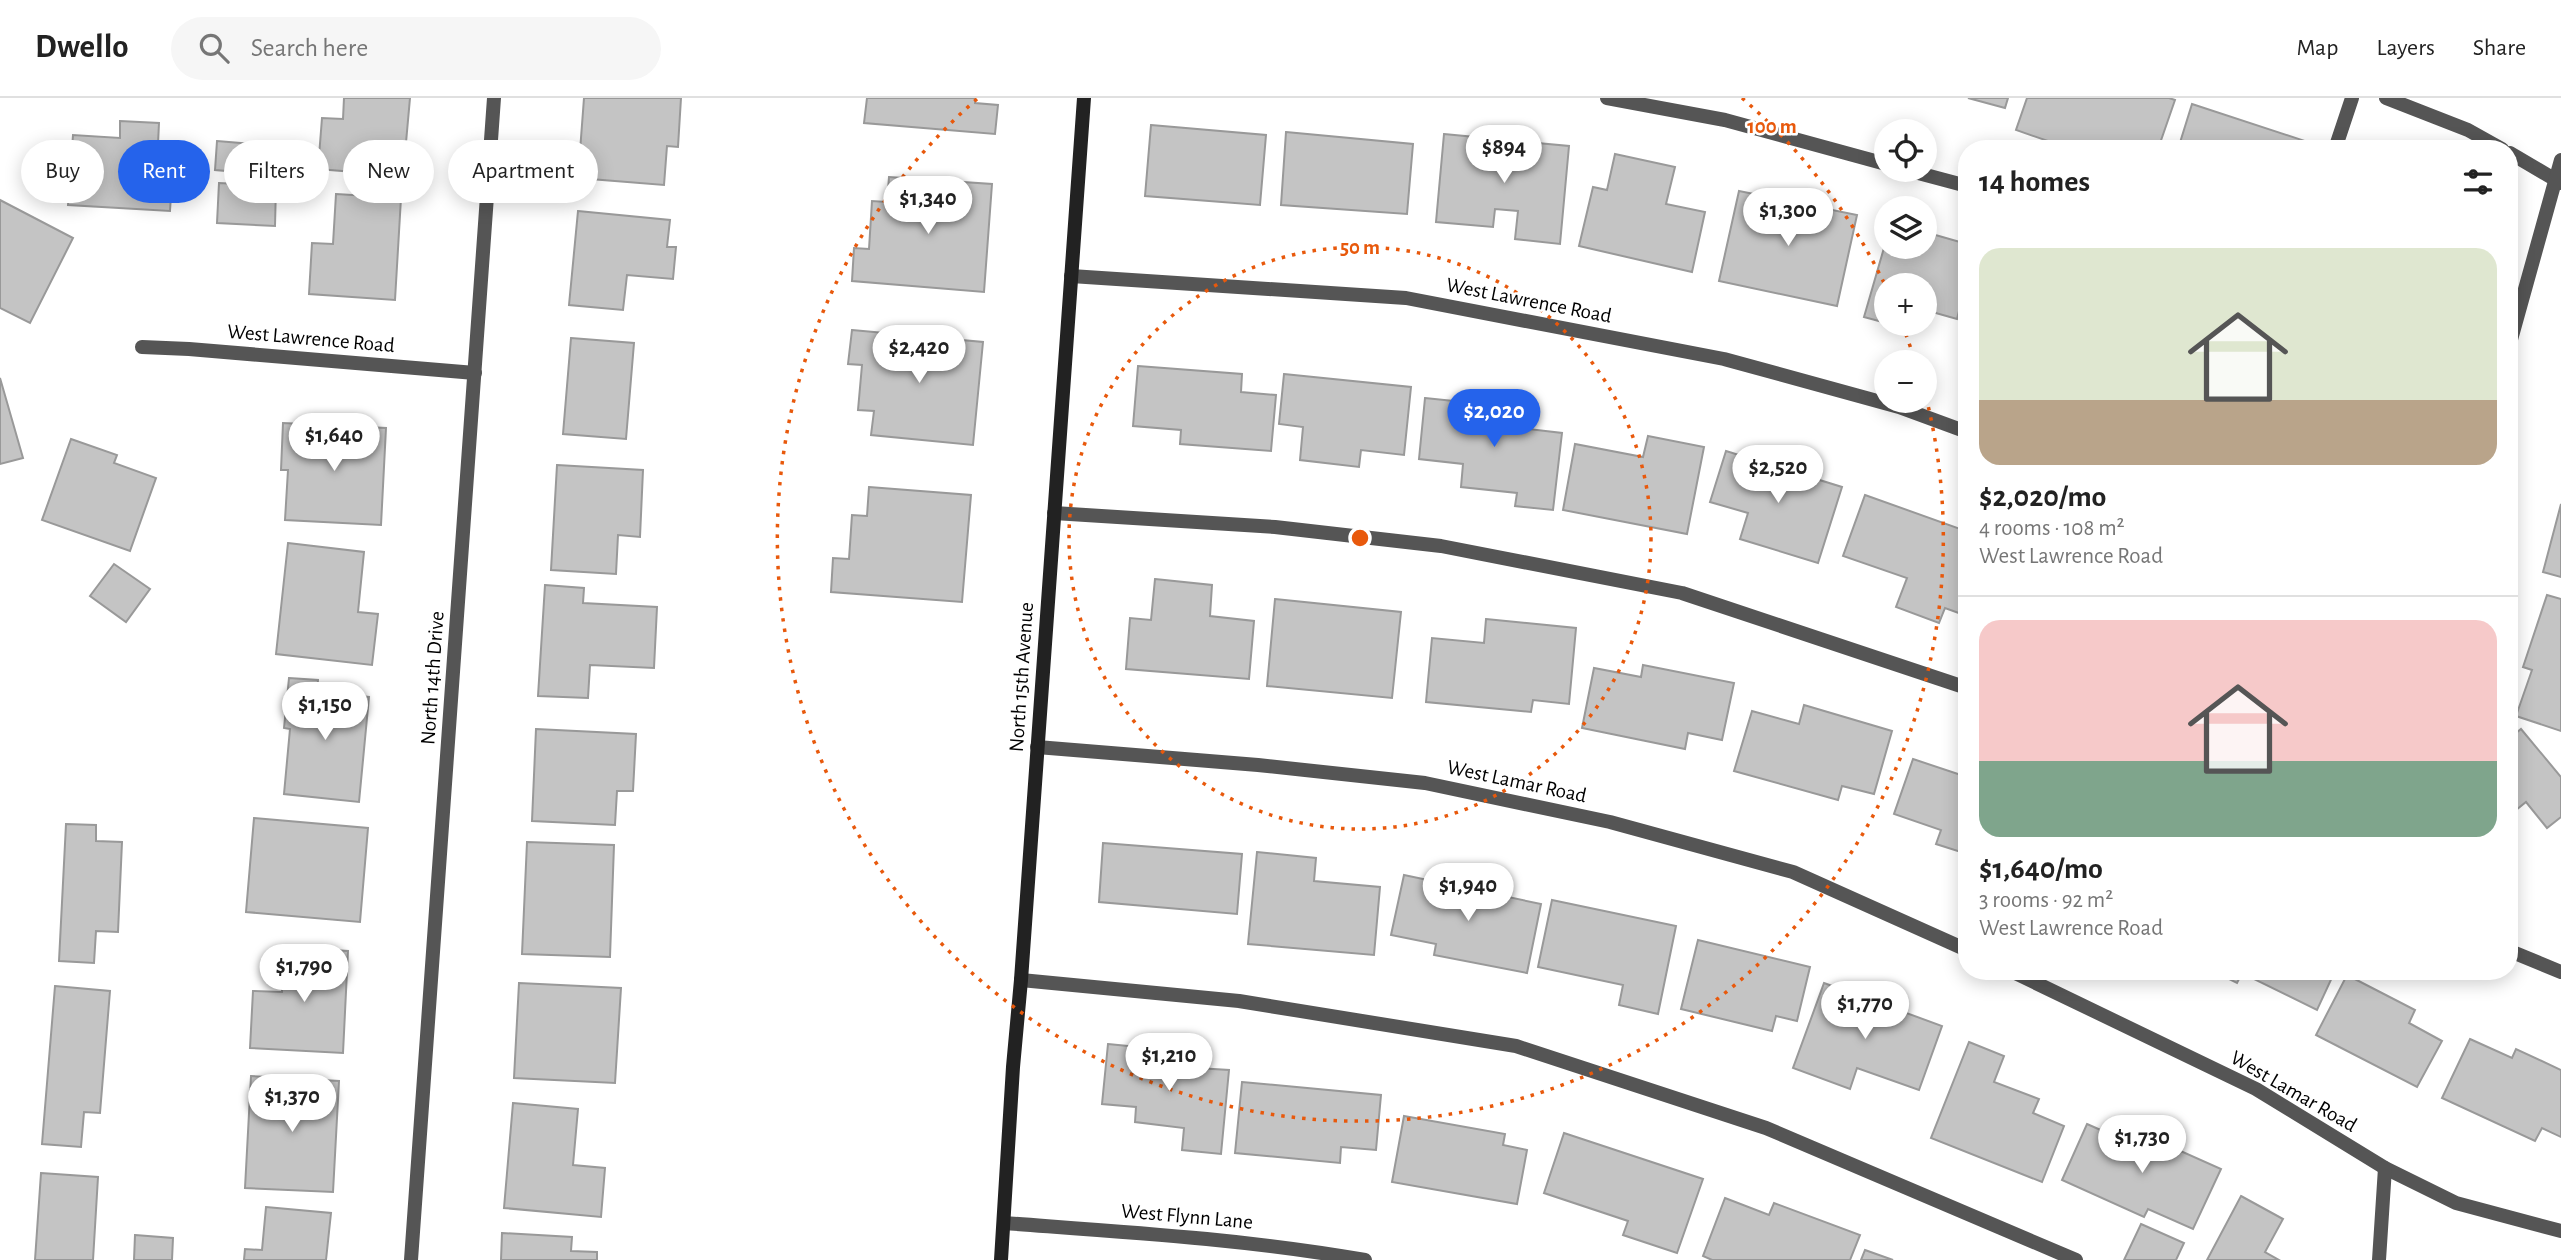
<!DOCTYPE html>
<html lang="en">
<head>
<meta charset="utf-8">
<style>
	:root { --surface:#fff; --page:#f6f6f6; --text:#222; --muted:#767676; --line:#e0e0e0; --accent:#2563eb }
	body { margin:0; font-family:"Alegreya Sans",sans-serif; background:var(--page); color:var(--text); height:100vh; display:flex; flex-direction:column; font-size:26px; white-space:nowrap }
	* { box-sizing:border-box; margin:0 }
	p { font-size:23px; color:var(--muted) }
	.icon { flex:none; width:38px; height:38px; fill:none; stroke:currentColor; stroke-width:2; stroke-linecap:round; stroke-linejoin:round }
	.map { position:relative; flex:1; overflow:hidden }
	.sheet { position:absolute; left:1958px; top:42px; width:560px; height:840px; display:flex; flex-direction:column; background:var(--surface); border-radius:28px; box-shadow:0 4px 18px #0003 }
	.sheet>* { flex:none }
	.top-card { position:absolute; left:21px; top:42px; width:665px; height:63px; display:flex; gap:14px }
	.controls { position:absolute; left:1874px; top:21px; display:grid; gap:14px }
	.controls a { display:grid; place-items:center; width:63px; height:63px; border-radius:50%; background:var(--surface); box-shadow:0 4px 18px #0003; font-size:35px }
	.price { position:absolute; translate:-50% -60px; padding:0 16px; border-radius:24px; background:#fff; color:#222; font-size:23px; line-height:46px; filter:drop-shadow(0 2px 4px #0008) }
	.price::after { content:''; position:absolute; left:50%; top:42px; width:21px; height:16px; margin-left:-10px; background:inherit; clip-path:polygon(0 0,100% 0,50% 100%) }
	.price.on { background:var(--accent); color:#fff }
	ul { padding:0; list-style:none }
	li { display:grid; align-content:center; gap:14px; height:371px; padding:0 21px }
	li+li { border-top:2px solid var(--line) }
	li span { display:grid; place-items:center; height:217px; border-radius:21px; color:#555 }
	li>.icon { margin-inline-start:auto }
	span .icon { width:126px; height:126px; fill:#fffc; stroke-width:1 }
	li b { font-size:30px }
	h2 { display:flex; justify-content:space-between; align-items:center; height:84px; padding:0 21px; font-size:30px }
	.tag { padding:0 24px; border-radius:32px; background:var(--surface); box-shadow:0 4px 18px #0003; font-size:24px; line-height:63px }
	.tag.on { background:var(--accent); color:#fff }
	header { display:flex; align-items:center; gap:42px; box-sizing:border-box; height:98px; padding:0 35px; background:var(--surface); border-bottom:2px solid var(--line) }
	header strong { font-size:33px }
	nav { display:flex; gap:38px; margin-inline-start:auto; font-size:24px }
	.search { width:490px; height:63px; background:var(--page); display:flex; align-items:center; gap:18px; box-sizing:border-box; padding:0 24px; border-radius:38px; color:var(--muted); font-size:26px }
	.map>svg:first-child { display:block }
	.building { fill:#c4c4c4; stroke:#999; stroke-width:2 }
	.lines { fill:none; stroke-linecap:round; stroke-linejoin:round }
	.lane { stroke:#555; stroke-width:14 }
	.street { stroke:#555; stroke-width:14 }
	.secondary { stroke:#222; stroke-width:14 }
	.ring { fill:none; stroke:#e8590c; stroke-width:3.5; stroke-dasharray:3.5 7 }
	.labels { text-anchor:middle; stroke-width:5; stroke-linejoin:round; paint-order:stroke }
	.street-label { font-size:21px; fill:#000; stroke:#fff }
	.centre { fill:#e8590c; stroke:#fff; stroke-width:3.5 }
	.ring-label { font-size:21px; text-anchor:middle; font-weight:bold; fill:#e8590c; stroke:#fff; stroke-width:5; stroke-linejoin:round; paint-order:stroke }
</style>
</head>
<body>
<header>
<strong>Dwello</strong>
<div class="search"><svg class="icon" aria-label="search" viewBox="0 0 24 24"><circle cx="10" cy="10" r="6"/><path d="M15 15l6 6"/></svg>Search here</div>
<nav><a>Map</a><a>Layers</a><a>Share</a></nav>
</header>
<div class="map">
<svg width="2561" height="1162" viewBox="0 0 2561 1162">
	<rect width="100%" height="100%" fill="#fff"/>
	<!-- building -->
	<g class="building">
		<polygon points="344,0 410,0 403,78 318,71 322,20 343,21"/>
		<polygon points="584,0 681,0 678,49 667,48 664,87 578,80"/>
		<polygon points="867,0 975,0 975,5 998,7 995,36 864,25"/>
		<polygon points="1968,0 2008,0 2005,10"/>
		<polygon points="2027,0 2169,0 2175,2 2158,51 2071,51 2016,32"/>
		<polygon points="2192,6 2314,46 2312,51 2178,51"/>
		<polygon points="120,23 159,25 158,46 174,47 170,113 68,107 73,37 120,40"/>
		<polygon points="1151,27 1266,37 1260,107 1145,98"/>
		<polygon points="1286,34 1413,46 1407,116 1281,107"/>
		<polygon points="1444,36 1569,48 1560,146 1515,141 1518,113 1495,111 1493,129 1436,124"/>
		<polygon points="217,43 276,48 274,77 215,72"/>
		<polygon points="1615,56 1675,69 1666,106 1705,114 1692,174 1579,148 1593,89 1607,92"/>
		<polygon points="889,79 992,86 984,194 852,183 854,150 869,151 872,103 887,104"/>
		<polygon points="219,85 276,88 275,128 217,125"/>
		<polygon points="1739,93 1857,117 1837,208 1719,183"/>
		<polygon points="336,96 401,100 395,202 309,196 312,145 333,146"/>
		<polygon points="0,102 73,140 30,225 0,210"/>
		<polygon points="578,113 670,122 667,149 676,149 673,181 627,177 623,212 569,207"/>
		<polygon points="1925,134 1967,146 1967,211 1960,209 1957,221 1925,212 1925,187 1886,187 1886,225 1864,219 1886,143 1886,149 1907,149 1917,152 1918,149 1925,149"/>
		<polygon points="852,232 983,244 973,347 871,337 874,313 858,312 862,267 848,266"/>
		<polygon points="571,240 634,245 626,341 563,336"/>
		<polygon points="1138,268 1242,276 1241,294 1276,297 1271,353 1180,346 1181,332 1133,328"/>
		<polygon points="1284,276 1411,289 1404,357 1361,352 1359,369 1300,362 1303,329 1279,326"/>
		<polygon points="0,280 23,360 0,366"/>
		<polygon points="1425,300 1531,311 1528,331 1562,335 1553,412 1515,408 1517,395 1461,389 1463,366 1419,361"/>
		<polygon points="283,325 386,330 381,427 285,422 288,372 281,372"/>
		<polygon points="1648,338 1704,349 1687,436 1563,412 1575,346 1643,359"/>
		<polygon points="71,341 117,357 114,365 156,380 130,453 42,422"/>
		<polygon points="1726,353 1842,389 1818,465 1740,441 1748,415 1710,404"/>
		<polygon points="557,367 643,372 640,439 618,437 616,476 551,472"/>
		<polygon points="869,389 971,397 962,504 831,494 833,460 849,461 852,417 867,418"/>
		<polygon points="1865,397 1966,433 1959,453 1967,456 1967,518 1945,510 1939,525 1896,509 1907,480 1843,458"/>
		<polygon points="2561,406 2561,479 2543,474"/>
		<polygon points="288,445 364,454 358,514 378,516 372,567 276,556"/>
		<polygon points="114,466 150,491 126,524 90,498"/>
		<polygon points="1155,481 1212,487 1210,518 1254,523 1249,581 1126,571 1130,520 1151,522"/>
		<polygon points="545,487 584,490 583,505 657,509 654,570 590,567 588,600 538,598"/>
		<polygon points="2547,497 2561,501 2561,633 2516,618 2532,572 2523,569"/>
		<polygon points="1275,501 1401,514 1392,600 1267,588"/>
		<polygon points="1486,521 1576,530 1569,606 1533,602 1531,614 1426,604 1432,540 1484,545"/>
		<polygon points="1643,567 1734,585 1722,642 1688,635 1685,651 1582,630 1594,570 1641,579"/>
		<polygon points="289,580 318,582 317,594 369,599 359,704 284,696 290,631 284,630"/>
		<polygon points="1804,607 1892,633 1874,696 1842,688 1838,702 1734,673 1752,613 1799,626"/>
		<polygon points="536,631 636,636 633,693 617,693 615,727 532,723"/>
		<polygon points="2521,631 2561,679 2561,719 2547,730 2526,704 2510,717 2510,640"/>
		<polygon points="1913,661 1967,679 1967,756 1936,746 1941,732 1894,716"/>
		<polygon points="254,720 368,730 360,824 246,814"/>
		<polygon points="66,726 96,727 96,743 122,744 118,834 96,833 94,865 59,863"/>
		<polygon points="527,744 614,747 610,859 522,856"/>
		<polygon points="1103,745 1242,756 1237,816 1099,804"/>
		<polygon points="1257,754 1316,760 1314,783 1380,789 1374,857 1248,846"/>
		<polygon points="1404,777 1541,806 1527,875 1434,857 1436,846 1391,837"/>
		<polygon points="1552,802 1676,828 1658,916 1619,907 1623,887 1538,869"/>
		<polygon points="1698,842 1810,869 1797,923 1776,918 1772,933 1681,911"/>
		<polygon points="284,849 348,853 343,955 250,950 253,893 282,894"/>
		<polygon points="2213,873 2335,873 2317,912 2242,875 2237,885"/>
		<polygon points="2347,877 2415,912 2409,925 2442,943 2417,989 2316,937"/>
		<polygon points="519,885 621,890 615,985 514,980"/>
		<polygon points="1824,885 1942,928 1919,992 1857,970 1850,991 1793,970"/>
		<polygon points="55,888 110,893 100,1015 84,1014 81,1049 42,1046"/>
		<polygon points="2470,941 2512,960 2516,951 2561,972 2561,1039 2542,1030 2535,1043 2442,1000"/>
		<polygon points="1969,944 2004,958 1994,984 2039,1001 2033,1015 2064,1028 2042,1084 1931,1040"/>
		<polygon points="1108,946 1198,955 1197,970 1229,972 1221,1056 1182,1052 1184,1030 1135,1024 1136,1009 1102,1006"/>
		<polygon points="251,978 339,983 333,1094 245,1090"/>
		<polygon points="1242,984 1381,997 1376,1052 1341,1049 1340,1065 1235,1055"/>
		<polygon points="513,1005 578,1011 573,1067 605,1070 601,1119 504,1110"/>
		<polygon points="1404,1018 1505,1036 1503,1047 1527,1052 1517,1106 1392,1084"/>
		<polygon points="2087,1026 2121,1041 2127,1029 2221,1071 2193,1131 2148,1111 2144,1119 2062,1082"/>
		<polygon points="1564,1035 1703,1081 1677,1155 1623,1137 1628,1123 1544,1095"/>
		<polygon points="41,1075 98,1079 93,1162 35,1162"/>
		<polygon points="2241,1098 2283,1121 2265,1154 2279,1162 2207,1162"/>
		<polygon points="1725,1100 1769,1117 1774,1105 1860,1137 1850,1162 1712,1162 1703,1158"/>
		<polygon points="266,1109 331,1115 326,1162 244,1162 245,1151 262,1152"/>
		<polygon points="2141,1126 2184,1145 2176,1162 2124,1162"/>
		<polygon points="502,1135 572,1139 571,1153 597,1154 597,1162 501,1162"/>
		<polygon points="135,1137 173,1140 172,1162 134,1162"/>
		<polygon points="1865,1152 1893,1162 1861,1162"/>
	</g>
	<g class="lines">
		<!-- lane -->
		<g class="lane">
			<polyline points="1607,0 1725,22 1886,66"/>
			<polyline points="2335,51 2352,0"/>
			<polyline points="1907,72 1967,88"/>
			<polyline points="1054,415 1275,429 1441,448 1682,495 1967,590"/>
			<polyline points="2510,853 2561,874"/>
			<polyline points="1021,882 1239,903 1516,948 1766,1030 2076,1162"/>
		</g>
		<!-- street -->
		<g class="street">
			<polyline points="2386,0 2468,32 2502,51"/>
			<polyline points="2510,55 2561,85"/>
			<polyline points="1071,178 1406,200 1724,261 1899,309 1967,334"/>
			<polyline points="2510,245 2561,62"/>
			<polyline points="142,249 189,251 475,275"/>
			<polyline points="1037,649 1258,667 1425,685 1610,724 1793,774 1967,852"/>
			<polyline points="2011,873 2256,991 2385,1070 2456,1105 2561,1133"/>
			<path d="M1004,1125C1125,1134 1245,1141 1365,1162"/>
			<polyline points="411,1162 494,0"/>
			<polyline points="2379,1162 2385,1070"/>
		</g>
		<!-- secondary -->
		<polyline class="secondary" points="1001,1162 1013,969 1021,882 1084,0"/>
	</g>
	<!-- distance rings -->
	<g class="ring">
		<circle cx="1360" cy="440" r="291"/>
		<path d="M1742 0A583 583 0 0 1 1886 189M1902 226A583 583 0 0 1 1914 260M1926 299A583 583 0 1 1 978 0"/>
	</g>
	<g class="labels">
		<!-- street labels -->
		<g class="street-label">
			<text transform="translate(1529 202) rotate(11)" y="7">West Lawrence Road</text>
			<text transform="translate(311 240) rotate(5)" y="7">West Lawrence Road</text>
			<text transform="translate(1021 579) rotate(-86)" y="7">North 15th Avenue</text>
			<text transform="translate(432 580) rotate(-86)" y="7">North 14th Drive</text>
			<text transform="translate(1517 683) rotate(12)" y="7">West Lamar Road</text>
			<text transform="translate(2294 993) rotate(30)" y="7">West Lamar Road</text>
			<text transform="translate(1187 1118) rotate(5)" y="7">West Flynn Lane</text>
		</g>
	</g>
	<circle cx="1360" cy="440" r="10" class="centre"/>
	<g class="ring-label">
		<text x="1772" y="35">100 m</text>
		<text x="1360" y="156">50 m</text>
	</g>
</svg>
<div class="controls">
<a><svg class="icon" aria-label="locate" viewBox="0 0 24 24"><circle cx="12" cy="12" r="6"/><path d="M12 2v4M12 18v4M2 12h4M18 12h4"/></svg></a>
<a><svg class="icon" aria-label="layers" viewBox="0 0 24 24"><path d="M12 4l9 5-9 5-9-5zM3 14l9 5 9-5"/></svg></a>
<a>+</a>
<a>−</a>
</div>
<b class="price" style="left:1504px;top:87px">$894</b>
<b class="price" style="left:928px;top:138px">$1,340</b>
<b class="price" style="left:1788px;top:150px">$1,300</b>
<b class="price" style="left:919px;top:287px">$2,420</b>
<b class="price on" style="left:1494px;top:351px">$2,020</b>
<b class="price" style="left:334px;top:375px">$1,640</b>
<b class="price" style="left:1778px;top:407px">$2,520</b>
<b class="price" style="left:325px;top:644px">$1,150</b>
<b class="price" style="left:1468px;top:825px">$1,940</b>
<b class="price" style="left:304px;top:906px">$1,790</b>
<b class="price" style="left:1865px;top:943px">$1,770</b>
<b class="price" style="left:1169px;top:995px">$1,210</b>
<b class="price" style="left:292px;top:1036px">$1,370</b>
<b class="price" style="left:2142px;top:1077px">$1,730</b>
<div class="top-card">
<a class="tag">Buy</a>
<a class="tag on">Rent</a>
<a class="tag">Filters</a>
<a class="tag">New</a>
<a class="tag">Apartment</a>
</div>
<section class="sheet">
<h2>14 homes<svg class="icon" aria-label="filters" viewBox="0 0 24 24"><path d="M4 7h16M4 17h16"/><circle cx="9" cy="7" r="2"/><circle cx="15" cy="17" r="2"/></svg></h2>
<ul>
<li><span style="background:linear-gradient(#dfe7d0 70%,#b9a48a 0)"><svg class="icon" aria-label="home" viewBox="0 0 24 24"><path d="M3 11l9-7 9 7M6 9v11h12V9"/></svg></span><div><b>$2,020/mo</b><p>4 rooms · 108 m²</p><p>West Lawrence Road</p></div></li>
<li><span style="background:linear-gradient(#f6c9c9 65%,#7fa58c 0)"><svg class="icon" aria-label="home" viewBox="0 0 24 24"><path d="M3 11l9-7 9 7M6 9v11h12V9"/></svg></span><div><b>$1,640/mo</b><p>3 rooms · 92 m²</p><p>West Lawrence Road</p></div></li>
</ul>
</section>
</div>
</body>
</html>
